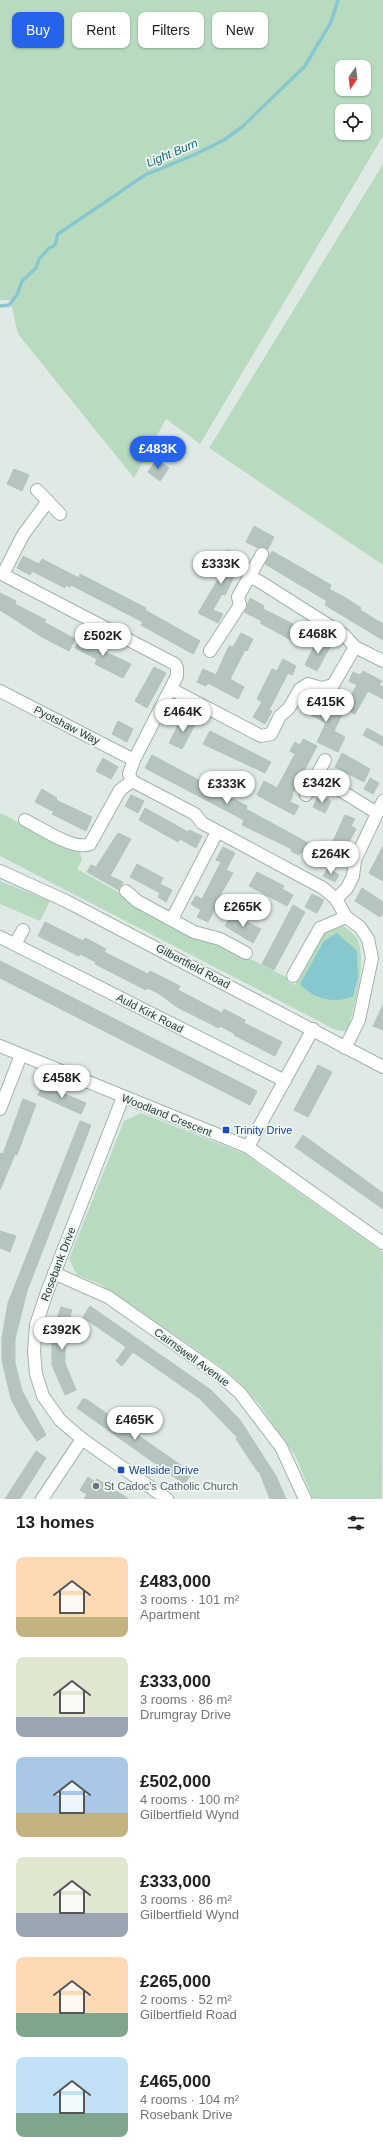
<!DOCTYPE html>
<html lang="en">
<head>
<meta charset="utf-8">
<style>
	:root { --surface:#fff; --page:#f2f2f2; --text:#202124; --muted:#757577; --accent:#2563eb }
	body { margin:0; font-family:Helvetica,sans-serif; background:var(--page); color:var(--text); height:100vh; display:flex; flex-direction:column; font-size:15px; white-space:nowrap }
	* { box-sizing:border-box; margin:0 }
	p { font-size:13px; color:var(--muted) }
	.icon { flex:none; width:22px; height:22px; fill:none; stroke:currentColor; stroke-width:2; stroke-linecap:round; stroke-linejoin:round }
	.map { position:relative; height:1499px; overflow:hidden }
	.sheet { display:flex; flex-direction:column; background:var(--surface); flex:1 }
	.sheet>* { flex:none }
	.top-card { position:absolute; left:12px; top:12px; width:359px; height:36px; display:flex; gap:8px }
	.needle { width:26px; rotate:194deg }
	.tools { position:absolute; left:335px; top:60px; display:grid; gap:8px }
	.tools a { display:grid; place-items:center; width:36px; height:36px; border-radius:8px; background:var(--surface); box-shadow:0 1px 3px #0004; font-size:20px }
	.price { position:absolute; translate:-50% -34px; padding:0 9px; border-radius:14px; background:#fff; color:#222; font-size:13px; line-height:26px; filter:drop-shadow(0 1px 2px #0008) }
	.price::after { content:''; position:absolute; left:50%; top:24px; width:12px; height:9px; margin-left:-6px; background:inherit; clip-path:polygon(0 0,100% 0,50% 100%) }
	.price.current { background:var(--accent); color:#fff }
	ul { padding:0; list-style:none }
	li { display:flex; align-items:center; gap:12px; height:100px; padding:0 16px }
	li span { display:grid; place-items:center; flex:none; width:112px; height:80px; border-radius:8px; color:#555 }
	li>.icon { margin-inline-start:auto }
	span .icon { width:48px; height:48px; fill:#fffc; stroke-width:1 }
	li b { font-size:17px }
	h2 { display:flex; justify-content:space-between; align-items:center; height:48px; padding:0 16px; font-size:17px }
	.chip { padding:0 14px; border-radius:8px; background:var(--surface); box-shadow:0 1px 3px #0004; font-size:14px; line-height:36px }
	.chip.current { background:var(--accent); color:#fff }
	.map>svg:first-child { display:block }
	.green { fill:#b8dbc0; fill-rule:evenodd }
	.water { fill:#87c7cf }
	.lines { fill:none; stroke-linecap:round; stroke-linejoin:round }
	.stream { stroke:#87c7cf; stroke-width:3.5 }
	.building { fill:#b5c5be; stroke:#b2c4bc }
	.minor-casing { stroke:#a2b2ac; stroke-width:14 }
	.minor { stroke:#fff; stroke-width:12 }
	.transit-dot { fill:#1a4fb4; stroke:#f0f7f3; stroke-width:1.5 }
	.worship-dot { fill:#6b7280; stroke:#f0f7f3; stroke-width:1.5 }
	.labels { text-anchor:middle; stroke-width:3.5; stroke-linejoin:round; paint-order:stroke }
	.street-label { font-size:11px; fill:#213a32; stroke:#f0f7f3 }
	.transit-label { font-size:11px; fill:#164399; stroke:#f0f7f3; text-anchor:start }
	.worship-label { font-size:11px; fill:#5b616d; stroke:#f0f7f3; text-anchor:start }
	.water-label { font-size:12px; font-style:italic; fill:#1c6974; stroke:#f0f7f3 }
</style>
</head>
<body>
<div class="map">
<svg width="383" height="1499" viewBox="0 0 383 1499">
	<rect width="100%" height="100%" fill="#dfeae5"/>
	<!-- green -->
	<g class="green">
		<path d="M0,0H383V136L200,444L166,419L134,478L18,334L10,300H0ZM342,67H364V89H342ZM342,111H364V133H342Z"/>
		<polygon points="383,164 383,565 209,448"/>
		<path d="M0,813L80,852L82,860L77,869L120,893L286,977L288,982L295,985L324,930L341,924C346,928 354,933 357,939C368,960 355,1005 348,1028L345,1031L336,1030L0,856Z"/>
		<polygon points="0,881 50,901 40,921 0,904"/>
		<polygon points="141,1113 245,1154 383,1252 382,1499 313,1499 296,1457 259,1404 241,1384 220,1366 100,1284 77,1275 69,1259 124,1121"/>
	</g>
	<!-- water -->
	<path class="water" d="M337,933L357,951L358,978L353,996C335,1005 312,998 300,984L324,941Z"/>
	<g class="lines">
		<!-- stream -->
		<polyline class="stream" points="0,306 9,305 17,295 22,281 36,268 39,259 48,249 55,245 58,234 145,175 196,154 224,140 242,127 305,66 331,22 338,0"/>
	</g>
	<!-- building -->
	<g class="building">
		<polygon points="157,459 169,468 160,481 148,472"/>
		<polygon points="14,469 29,475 22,491 7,484"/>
		<polygon points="254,526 274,537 268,549 262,547 258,548 246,542"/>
		<polygon points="227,550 243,558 225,595 222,594 213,610 223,614 218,623 198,613 222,573 217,570"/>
		<polygon points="272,551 331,585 329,589 346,598 361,608 360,610 383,624 383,640 325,605 327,601 265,564"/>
		<polygon points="23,556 39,564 42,559 79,578 80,574 146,608 145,610 200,641 193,654 141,625 143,622 71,585 70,587 66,585 65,588 32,571 30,575 17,568"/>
		<polygon points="0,593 16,601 15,604 46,620 44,622 75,639 69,651 42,637 0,610"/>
		<polygon points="250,598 264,606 263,609 301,628 293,641 260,623 262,621 244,612"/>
		<polygon points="241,633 253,639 247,651 245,650 230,679 244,687 238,699 208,683 206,686 197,682 203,669 216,675 229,646 233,647"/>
		<polygon points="82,635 101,645 99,649 131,664 123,678 95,664 97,659 75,648"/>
		<polygon points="318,638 331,645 317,671 305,665"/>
		<polygon points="283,659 296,666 292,675 288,673 269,710 272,711 265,724 253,717 262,702 257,699 272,669 277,671"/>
		<polygon points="154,667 166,673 147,708 135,701"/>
		<polygon points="363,671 382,681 379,685 383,687 383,699 368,691 355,714 329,700 332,694 348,701 357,685 349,681 353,672 360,675"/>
		<polygon points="306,696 331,709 333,706 343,712 334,731 345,737 338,752 317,742 326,723 300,709"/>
		<polygon points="183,716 196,723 182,749 169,743"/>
		<polygon points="118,721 133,729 127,742 112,734"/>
		<polygon points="367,728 383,737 383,746 363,735"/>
		<polygon points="210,731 271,762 265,773 203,744"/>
		<polygon points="303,739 317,746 292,794 293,795 290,802 299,806 294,815 257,795 264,781 277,788 295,754 290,751 295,742 300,745"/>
		<polygon points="342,753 370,769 364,782 335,767"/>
		<polygon points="152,755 247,806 246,809 310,844 304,854 300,852 299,855 291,851 292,849 242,825 244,820 145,768"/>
		<polygon points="103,758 118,767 111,779 96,771"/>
		<polygon points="370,778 379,783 373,794 364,789"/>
		<polygon points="42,789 57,798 56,800 92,817 86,831 52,814 54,812 35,802"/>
		<polygon points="319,794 331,801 325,813 313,807"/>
		<polygon points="131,795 144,801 138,813 125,806"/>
		<polygon points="145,808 188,832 189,830 202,836 196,848 180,839 178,842 139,820"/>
		<polygon points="345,815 355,819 351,826 356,829 340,859 333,855 335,851 330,848"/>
		<polygon points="118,833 131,839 110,876 123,882 119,890 87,872 91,865 96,867"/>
		<polygon points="383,846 383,881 369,873"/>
		<polygon points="223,847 235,853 226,870 233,873 214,906 216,907 208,922 197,917 201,910 191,904 196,896 202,899 221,862 216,860"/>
		<polygon points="137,864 163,878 160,884 172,890 166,902 158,897 160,893 130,877"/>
		<polygon points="328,868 339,875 335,882 323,876"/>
		<polygon points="257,872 284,886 282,889 293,895 287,906 249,886"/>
		<polygon points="362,888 383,902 383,913 380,917 355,901"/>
		<polygon points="312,894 324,900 317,913 305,907"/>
		<polygon points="293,905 305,912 274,970 262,964"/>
		<polygon points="232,914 261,929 253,943 225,926"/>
		<polygon points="45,922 83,941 85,938 95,943 106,949 104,952 148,974 150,971 180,986 178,990 222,1013 224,1009 245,1020 244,1023 282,1042 275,1056 234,1035 235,1034 220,1026 219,1028 177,1007 158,993 147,988 146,990 95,964 96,962 80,954 79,956 38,936"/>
		<polygon points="0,961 257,1091 250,1105 0,978"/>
		<polygon points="383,1005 383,1030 373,1026"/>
		<polygon points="318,1065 332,1072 308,1117 294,1110"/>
		<polygon points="43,1085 86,1103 81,1114 38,1095"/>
		<polygon points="23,1099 36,1104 17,1155 15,1154 0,1190 0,1153 3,1154"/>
		<polygon points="80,1121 91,1125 27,1291 15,1339 15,1363 22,1391 46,1435 37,1441 21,1418 11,1399 2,1360 2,1338 8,1303"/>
		<polygon points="303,1135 383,1193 383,1209 295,1147"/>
		<polygon points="0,1231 16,1236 10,1252 0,1248"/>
		<polygon points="90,1306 211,1390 240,1420 276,1476 286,1499 270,1499 259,1471 258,1472 236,1439 238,1438 199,1398 133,1352 122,1366 116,1361 126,1347 83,1317"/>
		<polygon points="61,1307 72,1310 65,1332 65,1363 76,1390 65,1395 52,1365 52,1334"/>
		<polygon points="83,1399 86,1399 192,1473 184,1484 77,1408"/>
		<polygon points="36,1451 46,1458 20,1499 5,1499"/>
		<polygon points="88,1477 95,1482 97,1479 129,1499 84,1499 87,1494 80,1490"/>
	</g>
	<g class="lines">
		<!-- minor casing -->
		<g class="minor-casing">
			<g id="minor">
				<polyline points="37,490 60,514"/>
				<polyline points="0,573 175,664 177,668 177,676 134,760 129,774 132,781 195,814 202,823 323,888 336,899 346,917 360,927 368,939 372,958 359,1020 345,1048"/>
				<polyline points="3,574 23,535 48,501"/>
				<polyline points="249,576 262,583 344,635 355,647 383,661"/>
				<polyline points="210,651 240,605 238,597 262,554"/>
				<polyline points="171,689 261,736 271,734 280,716 289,708 300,689 308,684 321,688 333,685 355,647"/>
				<polyline points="0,691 134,760"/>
				<polyline points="317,776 377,813"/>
				<polyline points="306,795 325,760"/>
				<path d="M25,820C41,828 74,851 90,844L120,790L132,781"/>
				<polyline points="0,871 66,901 383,1067"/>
				<polyline points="126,891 137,901 194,932 220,939 246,953"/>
				<polyline points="336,899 347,888 353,876 355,860 383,801"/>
				<polyline points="172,919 217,832"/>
				<polyline points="0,937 285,1081"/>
				<polyline points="15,944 23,930"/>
				<polyline points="293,976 320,928 346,917"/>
				<polyline points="0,1046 248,1147 383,1243"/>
				<polyline points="123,1097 47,1292 36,1325 34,1351 36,1374 43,1396 60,1420 82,1439 167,1499"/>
				<polyline points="0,1109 21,1055"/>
				<polyline points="248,1147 313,1029"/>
				<polyline points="54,1273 108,1297 222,1377 240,1393 281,1447 305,1499"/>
				<polyline points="42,1499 82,1439"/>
			</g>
		</g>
		<!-- minor -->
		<use href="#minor" class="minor"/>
	</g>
	<!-- markers -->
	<g class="transit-dot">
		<rect x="222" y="1126" width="8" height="8" rx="2"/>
		<rect x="117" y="1466" width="8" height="8" rx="2"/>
	</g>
	<circle class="worship-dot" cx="96" cy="1486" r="4"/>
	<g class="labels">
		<!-- street labels -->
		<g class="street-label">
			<text transform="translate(67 725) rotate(27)" y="4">Pyotshaw Way</text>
			<text transform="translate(193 966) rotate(28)" y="4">Gilbertfield Road</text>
			<text transform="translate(150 1013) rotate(27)" y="4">Auld Kirk Road</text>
			<text transform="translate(167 1115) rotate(22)" y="4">Woodland Crescent</text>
			<text transform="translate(58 1264) rotate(-69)" y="4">Rosebank Drive</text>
			<text transform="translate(192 1357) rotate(36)" y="4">Cairnswell Avenue</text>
		</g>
		<!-- transit labels -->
		<g class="transit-label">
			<text x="234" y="1134">Trinity Drive</text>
			<text x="129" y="1474">Wellside Drive</text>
		</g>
		<!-- worship labels -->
		<g class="worship-label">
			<text x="104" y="1490">St Cadoc's Catholic Church</text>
		</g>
		<!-- water labels -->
		<g class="water-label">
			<text transform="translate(172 153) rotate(-23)" y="4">Light Burn</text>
		</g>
	</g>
</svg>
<div class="tools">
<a><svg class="needle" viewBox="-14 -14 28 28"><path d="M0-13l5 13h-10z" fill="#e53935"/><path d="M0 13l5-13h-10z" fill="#757577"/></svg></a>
<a><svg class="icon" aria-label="locate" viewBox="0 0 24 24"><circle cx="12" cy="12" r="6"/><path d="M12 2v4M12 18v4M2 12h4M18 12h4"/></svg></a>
</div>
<b class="price current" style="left:158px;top:470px">£483K</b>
<b class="price" style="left:221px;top:585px">£333K</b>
<b class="price" style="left:318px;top:655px">£468K</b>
<b class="price" style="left:103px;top:657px">£502K</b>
<b class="price" style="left:326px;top:723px">£415K</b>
<b class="price" style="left:183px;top:733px">£464K</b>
<b class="price" style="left:322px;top:804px">£342K</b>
<b class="price" style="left:227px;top:805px">£333K</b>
<b class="price" style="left:331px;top:875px">£264K</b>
<b class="price" style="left:243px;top:928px">£265K</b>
<b class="price" style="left:62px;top:1099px">£458K</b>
<b class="price" style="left:62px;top:1351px">£392K</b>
<b class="price" style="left:135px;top:1441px">£465K</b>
<div class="top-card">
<a class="chip current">Buy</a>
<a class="chip">Rent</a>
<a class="chip">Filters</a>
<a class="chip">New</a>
</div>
</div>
<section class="sheet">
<h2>13 homes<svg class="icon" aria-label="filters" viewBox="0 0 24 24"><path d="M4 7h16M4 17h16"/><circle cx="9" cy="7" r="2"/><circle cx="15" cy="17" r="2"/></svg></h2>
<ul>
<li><span style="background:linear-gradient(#ffd9b3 75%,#c2b280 0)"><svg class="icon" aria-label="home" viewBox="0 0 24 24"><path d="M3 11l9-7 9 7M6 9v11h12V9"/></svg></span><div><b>£483,000</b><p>3 rooms · 101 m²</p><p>Apartment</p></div></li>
<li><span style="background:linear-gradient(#dfe7d0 75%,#9aa5b1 0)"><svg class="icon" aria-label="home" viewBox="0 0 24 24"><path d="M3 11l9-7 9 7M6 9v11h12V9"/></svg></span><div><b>£333,000</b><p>3 rooms · 86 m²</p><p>Drumgray Drive</p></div></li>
<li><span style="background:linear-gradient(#a9c7e8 70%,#c2b280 0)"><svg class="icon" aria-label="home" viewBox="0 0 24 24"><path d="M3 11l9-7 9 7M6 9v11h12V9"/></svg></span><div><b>£502,000</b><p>4 rooms · 100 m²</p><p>Gilbertfield Wynd</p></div></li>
<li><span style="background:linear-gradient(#dfe7d0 70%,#9aa5b1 0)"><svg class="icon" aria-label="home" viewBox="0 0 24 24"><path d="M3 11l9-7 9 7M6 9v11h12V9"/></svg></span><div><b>£333,000</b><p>3 rooms · 86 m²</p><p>Gilbertfield Wynd</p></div></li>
<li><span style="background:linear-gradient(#ffd9b3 70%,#7fa58c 0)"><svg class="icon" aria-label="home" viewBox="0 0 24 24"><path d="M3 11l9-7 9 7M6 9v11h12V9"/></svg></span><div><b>£265,000</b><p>2 rooms · 52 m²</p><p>Gilbertfield Road</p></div></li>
<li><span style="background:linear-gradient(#bfe0f5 70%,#7fa58c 0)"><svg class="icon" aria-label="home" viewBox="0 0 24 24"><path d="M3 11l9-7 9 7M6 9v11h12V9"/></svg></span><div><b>£465,000</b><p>4 rooms · 104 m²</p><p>Rosebank Drive</p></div></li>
</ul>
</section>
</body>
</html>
